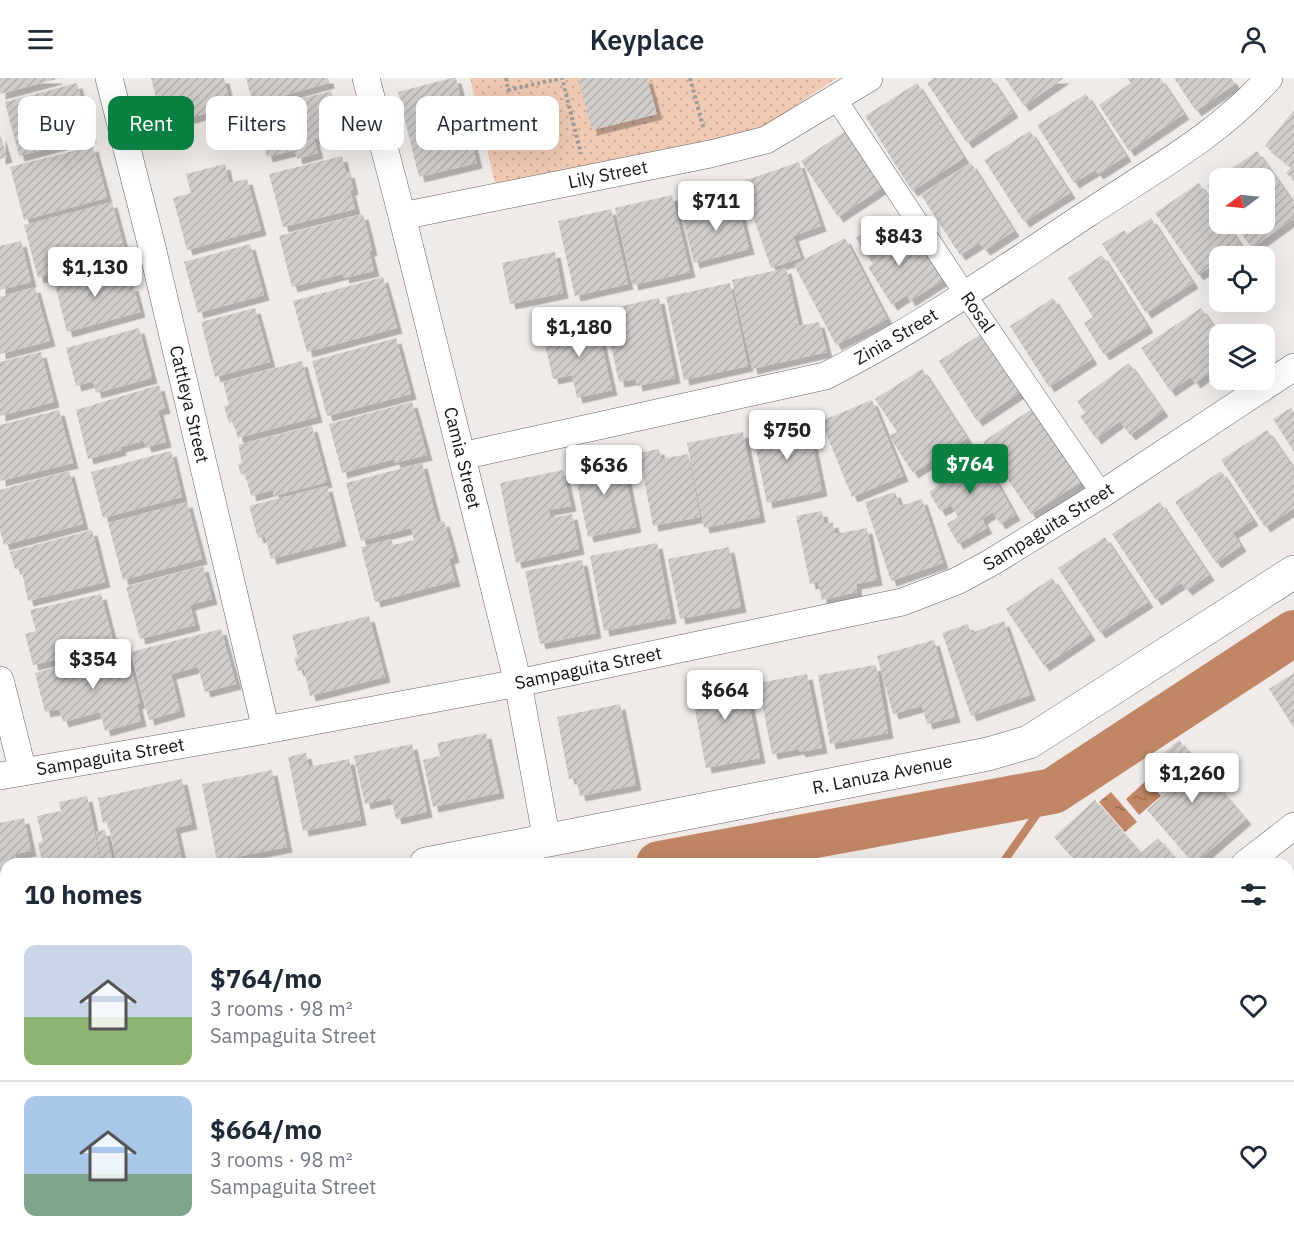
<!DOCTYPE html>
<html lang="en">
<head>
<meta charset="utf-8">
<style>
	:root { --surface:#fff; --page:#f6f6f7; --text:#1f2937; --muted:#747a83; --line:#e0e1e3; --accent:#0b8043 }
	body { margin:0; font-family:"IBM Plex Sans",sans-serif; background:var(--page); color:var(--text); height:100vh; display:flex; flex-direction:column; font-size:22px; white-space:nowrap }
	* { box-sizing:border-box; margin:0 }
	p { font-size:20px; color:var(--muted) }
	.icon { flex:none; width:33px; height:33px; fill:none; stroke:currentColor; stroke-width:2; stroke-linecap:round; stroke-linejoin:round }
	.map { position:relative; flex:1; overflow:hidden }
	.drawer { position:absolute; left:0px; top:780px; width:1294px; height:384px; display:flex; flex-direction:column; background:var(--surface); border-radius:18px 18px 0 0; box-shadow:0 6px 24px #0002 }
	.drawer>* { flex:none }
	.top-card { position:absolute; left:18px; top:18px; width:600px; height:54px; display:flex; gap:12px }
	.needle { width:39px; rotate:255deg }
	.tools { position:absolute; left:1209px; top:90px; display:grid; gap:12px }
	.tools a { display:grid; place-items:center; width:66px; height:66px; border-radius:12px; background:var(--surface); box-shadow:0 6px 24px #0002; font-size:30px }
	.price { position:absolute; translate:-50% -51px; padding:0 14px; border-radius:6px; background:#fff; color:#222; font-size:20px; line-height:39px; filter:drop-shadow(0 2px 3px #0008) }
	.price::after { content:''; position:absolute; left:50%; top:36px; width:18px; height:14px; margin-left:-9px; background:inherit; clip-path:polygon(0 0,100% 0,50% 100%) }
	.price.on { background:var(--accent); color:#fff }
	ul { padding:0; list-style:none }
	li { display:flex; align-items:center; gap:18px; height:150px; padding:0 24px }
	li+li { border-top:2px solid var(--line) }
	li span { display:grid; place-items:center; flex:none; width:168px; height:120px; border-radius:12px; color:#555 }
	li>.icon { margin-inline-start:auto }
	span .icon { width:72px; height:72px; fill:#fffc; stroke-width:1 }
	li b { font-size:26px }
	h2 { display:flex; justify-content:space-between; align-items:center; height:72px; padding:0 24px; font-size:26px }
	.pill { padding:0 21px; border-radius:12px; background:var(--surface); box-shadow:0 6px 24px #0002; font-size:21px; line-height:54px }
	.pill.on { background:var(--accent); color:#fff }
	header { display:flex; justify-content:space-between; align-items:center; height:78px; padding:0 24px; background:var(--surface); font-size:27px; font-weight:600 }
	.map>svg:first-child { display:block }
	.park { fill:url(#park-dots) }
	.water { fill:url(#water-ripples) }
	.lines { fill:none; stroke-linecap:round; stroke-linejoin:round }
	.stream { stroke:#c08665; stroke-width:8 }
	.river { stroke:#c08665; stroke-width:46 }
	.building { fill:url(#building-hatch); filter:url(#shadow) }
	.pedestrian-casing { stroke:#65615f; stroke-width:22 }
	.minor-casing { stroke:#65615f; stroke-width:28 }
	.secondary-casing { stroke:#65615f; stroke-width:34 }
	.path { stroke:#9e9b99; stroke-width:4; stroke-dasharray:3 3; stroke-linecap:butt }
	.pedestrian { stroke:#fff; stroke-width:21 }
	.minor { stroke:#fff; stroke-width:27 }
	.secondary { stroke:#fff; stroke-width:33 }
	.labels { text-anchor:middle; stroke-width:4.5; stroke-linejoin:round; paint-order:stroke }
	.street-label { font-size:18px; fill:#141312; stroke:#fdf9f7 }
</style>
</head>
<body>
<header><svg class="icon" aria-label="menu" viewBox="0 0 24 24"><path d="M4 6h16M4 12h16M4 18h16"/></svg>Keyplace<svg class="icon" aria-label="person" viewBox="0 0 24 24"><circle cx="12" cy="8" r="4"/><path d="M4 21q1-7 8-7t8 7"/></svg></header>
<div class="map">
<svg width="1294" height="1164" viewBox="0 0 1294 1164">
	<defs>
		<pattern id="park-dots" width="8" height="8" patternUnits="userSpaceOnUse" patternTransform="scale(1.5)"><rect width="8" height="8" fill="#f1cab4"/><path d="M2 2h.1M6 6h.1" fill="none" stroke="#cead9a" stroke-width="1.8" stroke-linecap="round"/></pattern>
		<pattern id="water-ripples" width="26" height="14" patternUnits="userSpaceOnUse" patternTransform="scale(1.5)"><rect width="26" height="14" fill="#c08665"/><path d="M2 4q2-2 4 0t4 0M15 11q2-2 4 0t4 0" fill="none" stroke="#9b6c52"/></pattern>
		<pattern id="building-hatch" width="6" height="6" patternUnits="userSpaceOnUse" patternTransform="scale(1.5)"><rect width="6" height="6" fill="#d1cdcb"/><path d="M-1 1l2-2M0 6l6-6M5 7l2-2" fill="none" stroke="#b3afad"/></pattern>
		<filter id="shadow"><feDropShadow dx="5.5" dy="5.5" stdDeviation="0" flood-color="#0004"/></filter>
	</defs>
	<rect width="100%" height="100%" fill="#f0ebe9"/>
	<!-- park -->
	<polygon class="park" points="470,0 837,0 745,61 496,109"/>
	<!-- water -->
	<g class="water">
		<polygon points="1147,702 1161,718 1139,737 1126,721"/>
		<polygon points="1111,714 1137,744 1125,754 1099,724"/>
	</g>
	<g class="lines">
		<!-- stream -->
		<g class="stream">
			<polyline points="1002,786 1053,713"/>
			<polyline points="738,1164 742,1158"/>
		</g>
		<!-- river -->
		<g class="river">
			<polyline points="659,786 1053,713 1294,555"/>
			<polyline points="0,908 6,907"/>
		</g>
	</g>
	<!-- building -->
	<g class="building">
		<polygon points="0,0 57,0 57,1 0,16"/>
		<polygon points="151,0 224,0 231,29 163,47"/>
		<polygon points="246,0 328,0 329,5 253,26"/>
		<polygon points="452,0 456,0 477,85 419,99 398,14"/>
		<polygon points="578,0 647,0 657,36 592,52"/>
		<polygon points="934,0 991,0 1013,34 967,65 927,5"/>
		<polygon points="1005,0 1064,0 1024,28"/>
		<polygon points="1127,0 1160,0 1184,36 1129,73 1099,27 1131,5"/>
		<polygon points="1174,0 1231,0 1235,6 1196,33"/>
		<polygon points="77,5 91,59 19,78 5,24"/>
		<polygon points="917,5 964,80 912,113 865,38"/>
		<polygon points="331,13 342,54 314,61 318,75 297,81 295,72 267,79 255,33"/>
		<polygon points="1086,16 1126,78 1098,96 1095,92 1074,105 1037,47"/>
		<polygon points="1294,32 1294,102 1286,95 1291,89 1265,68"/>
		<polygon points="847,52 885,108 838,139 801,83"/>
		<polygon points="1030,53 1070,115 1024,144 984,82"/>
		<polygon points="0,56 7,79 0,81"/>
		<polygon points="93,68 107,120 24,142 10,89"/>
		<polygon points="1257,73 1294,125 1294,140 1252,170 1234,146 1264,146 1264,100 1220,100 1220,125 1207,108"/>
		<polygon points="342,78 346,95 349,94 353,111 350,112 355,131 283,149 269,96"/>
		<polygon points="799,84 821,148 793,158 801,180 771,190 741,104"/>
		<polygon points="971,85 1014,153 985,172 979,165 960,177 921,117"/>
		<polygon points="225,86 229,105 247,101 261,152 187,172 173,120 191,115 186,96"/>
		<polygon points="1199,105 1220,135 1220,146 1227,146 1241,167 1224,178 1220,178 1220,182 1198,197 1155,135"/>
		<polygon points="672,117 690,194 633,207 615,130"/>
		<polygon points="737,123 749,171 694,185 682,137"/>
		<polygon points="112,124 126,177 38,200 24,147"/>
		<polygon points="611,131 628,206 575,218 558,143"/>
		<polygon points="363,136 372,172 369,173 374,193 344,200 343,196 292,209 279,158"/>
		<polygon points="1151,140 1193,205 1146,235 1102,166 1124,152 1127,156"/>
		<polygon points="879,145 902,181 925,166 946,200 910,223 907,217 892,227 868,189 873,186 856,160"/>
		<polygon points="845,160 887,241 836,267 794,187"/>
		<polygon points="21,163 31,204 0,212 0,168"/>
		<polygon points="250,166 264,217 198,235 184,184"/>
		<polygon points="555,174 563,215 510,226 502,185"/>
		<polygon points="1102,177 1148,249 1104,277 1084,245 1093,239 1068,200"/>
		<polygon points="117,187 123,210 133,207 140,234 67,254 54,203"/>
		<polygon points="786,190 799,248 819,244 827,274 752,291 732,202"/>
		<polygon points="383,199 397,250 307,274 293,223"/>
		<polygon points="730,205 748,288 684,302 666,219"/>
		<polygon points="35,209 50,263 0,276 0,219"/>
		<polygon points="659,220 675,300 637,308 636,301 619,304 603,232"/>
		<polygon points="1053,220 1092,281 1049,309 1010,248"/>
		<polygon points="255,230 270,284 215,299 201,244"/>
		<polygon points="1201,230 1220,257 1220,297 1217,299 1213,292 1195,305 1191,299 1170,313 1141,270"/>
		<polygon points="596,242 612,312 577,320 572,297 553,301 543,258 562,254 561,250"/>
		<polygon points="139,250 152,300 96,315 93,303 76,308 66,270"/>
		<polygon points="984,254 1022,313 977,343 939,283"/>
		<polygon points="396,260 411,316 327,338 312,283"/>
		<polygon points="41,274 54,324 0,338 0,284"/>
		<polygon points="302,283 317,339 238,360 233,343 229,345 224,328 229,327 223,304"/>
		<polygon points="1129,285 1163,333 1130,357 1120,343 1096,361 1080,338 1085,335 1077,323"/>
		<polygon points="922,291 967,360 913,395 889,358 897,354 875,321"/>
		<polygon points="159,307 165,330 158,332 166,364 146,369 144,363 120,369 121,372 88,381 76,332"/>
		<polygon points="872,322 903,398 852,419 821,343"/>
		<polygon points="412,324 427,377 395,385 394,381 342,395 329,346"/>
		<polygon points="1033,330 1082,403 1031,436 983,364"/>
		<polygon points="1291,330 1294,335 1294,374 1273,341"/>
		<polygon points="59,332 73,385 0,403 0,347"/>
		<polygon points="783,345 784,350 808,345 822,413 767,425 752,351"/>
		<polygon points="312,348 327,404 274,418 273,412 251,418 245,395 241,397 238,386 242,385 238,367"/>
		<polygon points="1267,352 1294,391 1294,430 1265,449 1221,382"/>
		<polygon points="743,354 760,439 704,450 687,365"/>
		<polygon points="977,369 1015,437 1000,446 993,434 982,441 987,450 958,466 947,446 958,439 951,427 940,433 929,414 939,407 933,395"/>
		<polygon points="659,371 661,381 688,376 700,439 653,448 639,375"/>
		<polygon points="171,373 182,419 103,440 91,394"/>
		<polygon points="621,376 636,449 588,459 573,386"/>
		<polygon points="422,385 437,443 422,448 444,443 454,479 449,481 455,503 375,524 361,469 391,461 393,467 414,462 411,450 361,463 346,405"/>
		<polygon points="563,392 571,428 549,432 550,440 572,436 579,471 516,485 500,405"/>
		<polygon points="69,393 83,446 4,467 0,452 0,412"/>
		<polygon points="1221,393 1253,442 1233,455 1241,468 1216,485 1175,424"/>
		<polygon points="327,408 341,463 271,481 265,458 258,460 249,428"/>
		<polygon points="895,414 900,428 922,421 943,485 891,503 865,424"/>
		<polygon points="187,424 202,481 123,502 108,445"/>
		<polygon points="1160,424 1209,497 1187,512 1181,505 1156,522 1112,456"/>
		<polygon points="822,433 824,446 833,444 835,456 867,450 877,502 856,506 857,514 822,522 818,504 810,506 796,438"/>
		<polygon points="92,452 105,504 28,523 21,490 15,491 10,474"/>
		<polygon points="1105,459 1148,524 1100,555 1058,490"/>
		<polygon points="657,465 671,540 604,553 590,478"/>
		<polygon points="729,469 741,529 680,541 668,481"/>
		<polygon points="582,482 596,555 540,566 525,493"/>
		<polygon points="203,488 212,521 190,527 195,547 140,561 126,509"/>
		<polygon points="1052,500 1090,557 1044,588 1006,531"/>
		<polygon points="101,516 114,567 33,587 25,556 36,553 30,532"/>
		<polygon points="369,538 385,599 310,618 304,591 298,593 294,580 298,579 292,557"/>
		<polygon points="1004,543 1030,617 971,638 942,555 968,546 971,555"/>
		<polygon points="221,551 236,606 205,614 198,589 171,596 180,633 149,642 131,574"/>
		<polygon points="934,562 955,639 927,646 922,628 893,636 877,578"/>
		<polygon points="126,571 140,625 137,626 141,643 105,653 100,634 63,644 59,631 45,634 35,595"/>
		<polygon points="876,587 888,655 830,666 818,597"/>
		<polygon points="1294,595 1294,650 1269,611"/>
		<polygon points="743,596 760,680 706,690 690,606"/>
		<polygon points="807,596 822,670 800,674 799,671 772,676 762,624 758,625 754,606"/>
		<polygon points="620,626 636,707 580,718 576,700 569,701 557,639"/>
		<polygon points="486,655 499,715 433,729 423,682 440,678 437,665"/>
		<polygon points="1179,662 1246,741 1194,786 1147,732 1170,712 1149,688"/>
		<polygon points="412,666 427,734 396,741 391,720 365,726 354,678"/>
		<polygon points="306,675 309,689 349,681 361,742 303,753 288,679"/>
		<polygon points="272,692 287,769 217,783 202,706"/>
		<polygon points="182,701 192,746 175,750 183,786 117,786 108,744 103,745 98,720"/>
		<polygon points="87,718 101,786 54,786 52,781 42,783 38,765 43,764 37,738 61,733 59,724"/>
		<polygon points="1095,722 1141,775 1158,760 1180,786 1078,786 1054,759"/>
		<polygon points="24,740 31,773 15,776 17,786 6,786 6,821 0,822 0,745"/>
		<polygon points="105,752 112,781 102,783 96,754"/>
		<polygon points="1294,804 1294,835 1288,827 1288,808"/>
		<polygon points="1288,846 1294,851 1294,914 1288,919"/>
		<polygon points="6,969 6,1024 5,1024 0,999 0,970"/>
		<polygon points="1294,1040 1294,1130 1290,1134 1288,1047"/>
		<polygon points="1288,1145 1294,1150 1294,1154 1286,1164 1201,1164 1194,1158 1288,1158"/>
		<polygon points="102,1158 167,1158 164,1164 114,1164"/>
		<polygon points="238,1158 274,1158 271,1164 236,1164"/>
		<polygon points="382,1158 480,1158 477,1164 379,1164"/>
		<polygon points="560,1158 579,1158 591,1164 557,1164"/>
		<polygon points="638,1158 692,1158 690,1164 655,1164"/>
		<polygon points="787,1158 820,1158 828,1164 833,1158 886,1158 891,1161 889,1164 783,1164"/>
		<polygon points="1005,1158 1033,1158 1041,1164 1001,1164"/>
		<polygon points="1055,1158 1139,1158 1143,1161 1140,1164 1063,1164"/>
	</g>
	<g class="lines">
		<!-- pedestrian casing -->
		<g class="pedestrian-casing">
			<g id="pedestrian">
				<path id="s1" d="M836,21L965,216L1102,416"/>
			</g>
		</g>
		<!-- minor casing -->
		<g class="minor-casing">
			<g id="minor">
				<path id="s2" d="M109,0L151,165L266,652"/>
				<path id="s3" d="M366,0L402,138L518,605L547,763"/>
				<path id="s4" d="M402,138L710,76L766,62L869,0"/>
				<path id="s5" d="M462,378L825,298C917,252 1002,192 1087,136C1150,94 1219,57 1269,0"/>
				<polyline points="0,602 23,694"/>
				<path id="s6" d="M0,698L266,652L518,605L902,524L957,503L992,484L1102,416L1294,289"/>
				<polyline points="1245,786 1294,748"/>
				<polyline points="0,1078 6,1077"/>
				<polyline points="195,1164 199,1158"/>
				<polyline points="505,1164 506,1158"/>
				<polyline points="951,1164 955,1158"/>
			</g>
		</g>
		<!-- secondary casing -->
		<g class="secondary-casing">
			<g id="secondary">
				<path id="s7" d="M426,786L988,676L1029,664L1294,494"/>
				<polyline points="0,868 6,867"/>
			</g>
		</g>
		<!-- path -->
		<g class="path">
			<polyline points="506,0 508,12 562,0 581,76"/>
			<polyline points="690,0 704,52"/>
		</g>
		<!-- pedestrian -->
		<use href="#pedestrian" class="pedestrian"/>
		<!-- minor -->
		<use href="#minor" class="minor"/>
		<!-- secondary -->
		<use href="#secondary" class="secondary"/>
	</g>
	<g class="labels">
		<!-- street labels -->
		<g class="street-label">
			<text dy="6" stroke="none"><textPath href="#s4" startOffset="210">Lily Street</textPath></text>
			<text dy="6" stroke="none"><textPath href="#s1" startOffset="256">Rosal</textPath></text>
			<text dy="6" stroke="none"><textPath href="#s5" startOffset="453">Zinia Street</textPath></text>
			<text dy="6" stroke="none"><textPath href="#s2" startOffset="336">Cattleya Street</textPath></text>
			<text dy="6" stroke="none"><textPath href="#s3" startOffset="392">Camia Street</textPath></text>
			<text dy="6" stroke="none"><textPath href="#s6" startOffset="1084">Sampaguita Street</textPath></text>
			<text dy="6" stroke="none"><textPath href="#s6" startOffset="598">Sampaguita Street</textPath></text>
			<text dy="6" stroke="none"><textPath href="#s6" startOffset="112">Sampaguita Street</textPath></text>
			<text dy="6" stroke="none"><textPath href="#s7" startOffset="465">R. Lanuza Avenue</textPath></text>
		</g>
	</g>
</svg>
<div class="tools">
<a><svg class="needle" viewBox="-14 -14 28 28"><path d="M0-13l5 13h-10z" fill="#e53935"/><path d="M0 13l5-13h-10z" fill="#747a83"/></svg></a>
<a><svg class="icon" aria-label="locate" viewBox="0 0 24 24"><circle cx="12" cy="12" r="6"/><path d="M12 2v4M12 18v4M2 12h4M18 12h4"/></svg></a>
<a><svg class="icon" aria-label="layers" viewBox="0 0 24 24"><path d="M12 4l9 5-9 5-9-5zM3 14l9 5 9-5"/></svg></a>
</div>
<b class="price" style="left:716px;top:154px">$711</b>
<b class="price" style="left:899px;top:189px">$843</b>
<b class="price" style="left:95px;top:220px">$1,130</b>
<b class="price" style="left:579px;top:280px">$1,180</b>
<b class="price" style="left:787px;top:383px">$750</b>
<b class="price on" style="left:970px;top:417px">$764</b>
<b class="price" style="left:604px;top:418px">$636</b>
<b class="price" style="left:93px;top:612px">$354</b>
<b class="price" style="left:725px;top:643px">$664</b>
<b class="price" style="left:1192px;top:726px">$1,260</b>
<div class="top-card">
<a class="pill">Buy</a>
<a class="pill on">Rent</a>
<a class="pill">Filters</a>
<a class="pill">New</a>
<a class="pill">Apartment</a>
</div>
<section class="drawer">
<h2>10 homes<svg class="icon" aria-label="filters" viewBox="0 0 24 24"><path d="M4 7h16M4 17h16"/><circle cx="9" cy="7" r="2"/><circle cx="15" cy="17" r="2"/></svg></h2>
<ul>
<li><span style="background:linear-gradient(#c9d6e8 60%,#8fb573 0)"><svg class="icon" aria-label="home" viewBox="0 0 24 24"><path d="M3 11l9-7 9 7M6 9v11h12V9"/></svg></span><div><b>$764/mo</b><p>3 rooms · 98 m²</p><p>Sampaguita Street</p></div><svg class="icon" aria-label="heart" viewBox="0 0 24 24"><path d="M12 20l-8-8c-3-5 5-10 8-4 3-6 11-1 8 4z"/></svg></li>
<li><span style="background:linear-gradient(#a9c7e8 65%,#7fa58c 0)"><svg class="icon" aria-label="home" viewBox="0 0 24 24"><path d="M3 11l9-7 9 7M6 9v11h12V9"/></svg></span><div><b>$664/mo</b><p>3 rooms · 98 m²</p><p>Sampaguita Street</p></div><svg class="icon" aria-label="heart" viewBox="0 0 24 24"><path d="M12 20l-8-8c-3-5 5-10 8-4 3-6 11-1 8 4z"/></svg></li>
</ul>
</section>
</div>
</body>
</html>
